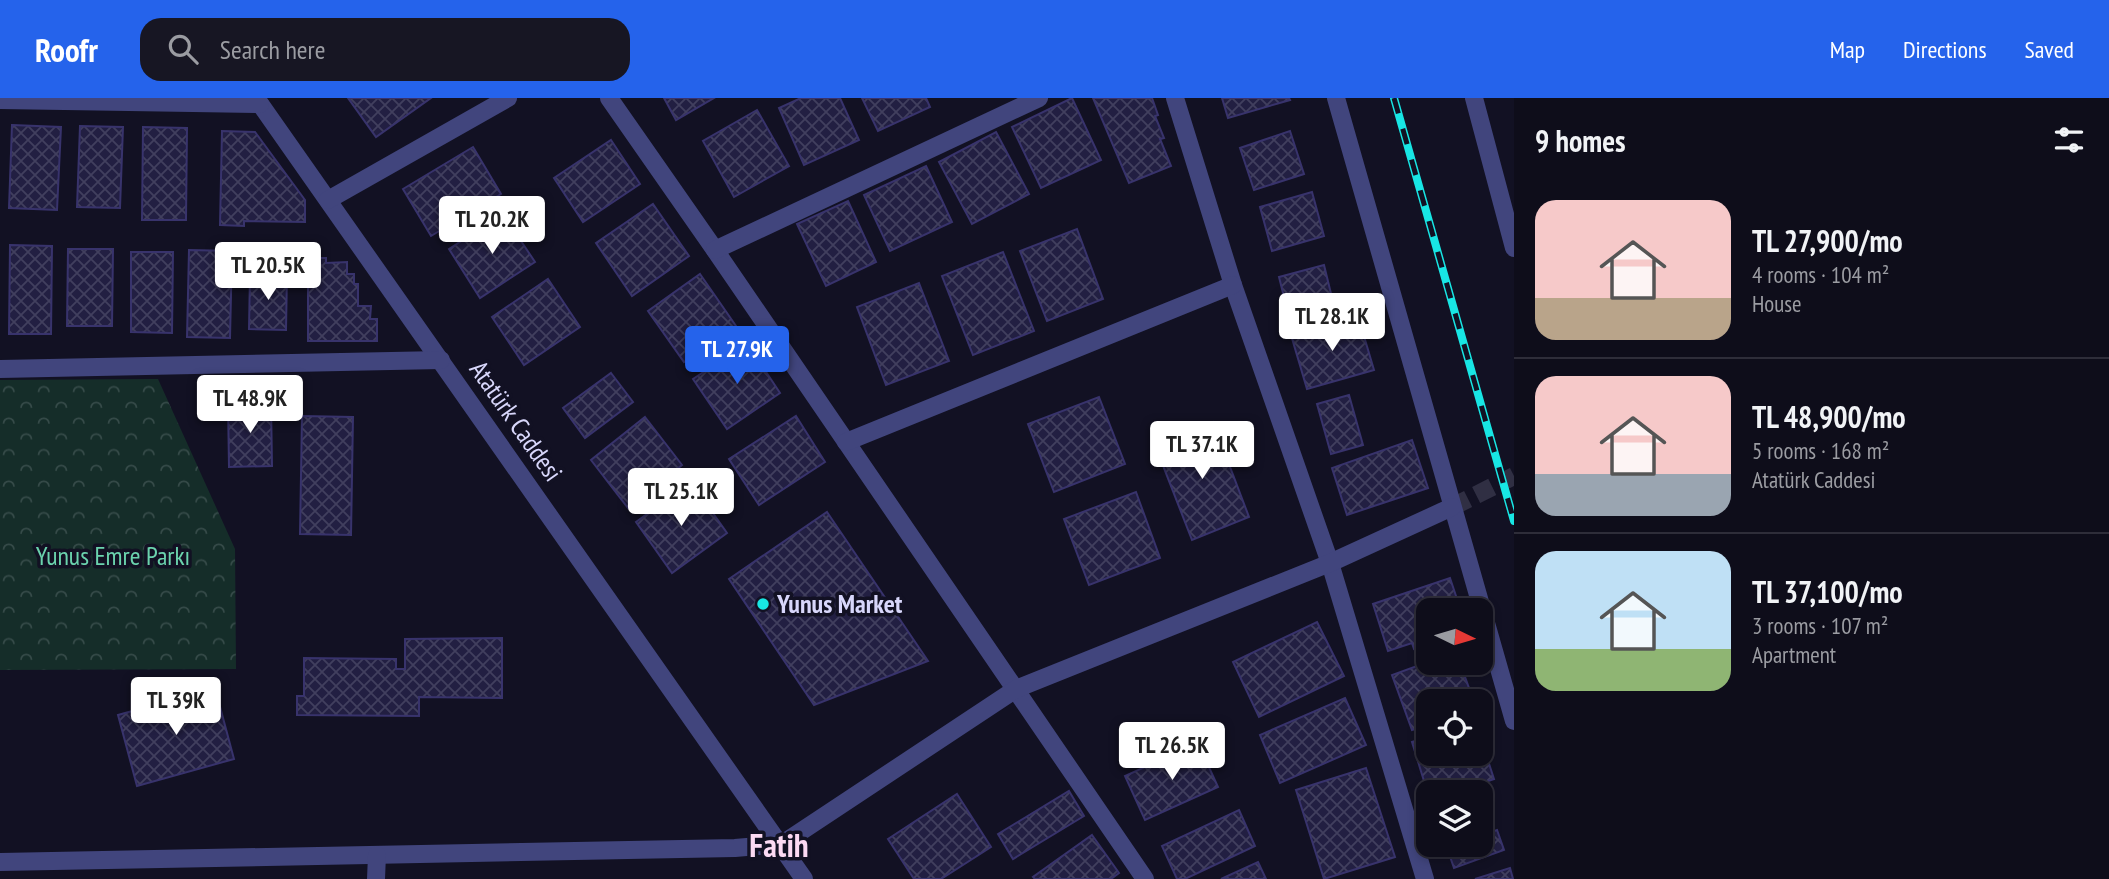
<!DOCTYPE html>
<html lang="en">
<head>
<meta charset="utf-8">
<style>
	:root { --surface:#0e0d1a; --page:#171623; --text:#f1f3f6; --muted:#9b9ca2; --line:#2e2d39; --accent:#2563eb }
	body { margin:0; font-family:"PT Sans Narrow",sans-serif; background:var(--page); color:var(--text); height:100vh; display:flex; flex-direction:column; font-size:26px; white-space:nowrap }
	* { box-sizing:border-box; margin:0 }
	p { font-size:23px; color:var(--muted) }
	.icon { flex:none; width:38px; height:38px; fill:none; stroke:currentColor; stroke-width:2; stroke-linecap:round; stroke-linejoin:round }
	.map { position:relative; flex:1; overflow:hidden }
	.panel { display:flex; flex-direction:column; background:var(--surface); width:595px }
	.panel>* { flex:none }
	.needle { width:46px; rotate:95deg }
	.controls { position:absolute; left:1416px; top:500px; display:grid; gap:14px }
	.controls a { display:grid; place-items:center; width:77px; height:77px; border-radius:14px; background:var(--surface); box-shadow:0 4px 10px #0003,0 0 0 2px var(--line); font-size:35px }
	.price { position:absolute; translate:-50% -60px; padding:0 16px; border-radius:7px; background:#fff; color:#222; font-size:23px; line-height:46px; filter:drop-shadow(0 2px 4px #0008) }
	.price::after { content:''; position:absolute; left:50%; top:42px; width:21px; height:16px; margin-left:-10px; background:inherit; clip-path:polygon(0 0,100% 0,50% 100%) }
	.price.on { background:var(--accent); color:#fff }
	ul { padding:0; list-style:none }
	li { display:flex; align-items:center; gap:21px; height:175px; padding:0 21px }
	li+li { border-top:2px solid var(--line) }
	li span { display:grid; place-items:center; flex:none; width:196px; height:140px; border-radius:21px; color:#555 }
	li>.icon { margin-inline-start:auto }
	span .icon { width:84px; height:84px; fill:#fffc; stroke-width:1 }
	li b { font-size:30px }
	h2 { display:flex; justify-content:space-between; align-items:center; height:84px; padding:0 21px; font-size:30px }
	header { display:flex; align-items:center; gap:42px; box-sizing:border-box; height:98px; padding:0 35px; background:var(--accent); color:#fff }
	header strong { font-size:33px }
	nav { display:flex; gap:38px; margin-inline-start:auto; font-size:24px }
	.search { width:490px; height:63px; background:var(--page); display:flex; align-items:center; gap:18px; box-sizing:border-box; padding:0 24px; border-radius:21px; color:var(--muted); font-size:26px }
	main { display:flex; flex:1; min-height:0 }
	.map>svg:first-child { display:block }
	.park { fill:url(#park-crowns) }
	.building { fill:url(#building-cross-hatch); stroke:#38336c; stroke-width:2 }
	.lines { fill:none; stroke-linecap:round; stroke-linejoin:round }
	.minor-tunnel { stroke:#302f43; stroke-width:18; stroke-dasharray:18 9; stroke-linecap:butt }
	.minor { stroke:#41457d; stroke-width:18 }
	.rail-casing { stroke:#18e6e4; stroke-width:8 }
	.rail { stroke:#121123; stroke-width:5; stroke-dasharray:16; stroke-linecap:butt }
	.poi-dot { fill:#18e6e4; stroke:#121123; stroke-width:2.5 }
	.labels { text-anchor:middle; stroke-width:7; stroke-linejoin:round; paint-order:stroke }
	.street-label { font-size:26px; fill:#d8d7fb; stroke:#121123 }
	.park-label { font-size:26px; fill:#6bd3ae; stroke:#121123 }
	.poi-label { font-size:26px; font-weight:bold; fill:#d8d7fb; stroke:#121123; text-anchor:start }
	.district-label { font-size:33px; font-weight:bold; fill:#fbd9f2; stroke:#121123 }
</style>
</head>
<body>
<header>
<strong>Roofr</strong>
<div class="search"><svg class="icon" aria-label="search" viewBox="0 0 24 24"><circle cx="10" cy="10" r="6"/><path d="M15 15l6 6"/></svg>Search here</div>
<nav><a>Map</a><a>Directions</a><a>Saved</a></nav>
</header>
<main>
<div class="map">
<svg width="1514" height="781" viewBox="0 0 1514 781">
	<defs>
		<pattern id="park-crowns" width="20" height="18" patternUnits="userSpaceOnUse" patternTransform="scale(1.75)"><rect width="20" height="18" fill="#152d29"/><path d="M2 6a3 3 0 1 1 6 0M12 15a3 3 0 1 1 6 0" fill="none" stroke="#364b49"/></pattern>
		<pattern id="building-cross-hatch" width="8" height="8" patternUnits="userSpaceOnUse" patternTransform="scale(1.75)"><rect width="8" height="8" fill="#221f42"/><path d="M0 0l8 8M0 8l8-8" fill="none" stroke="#413f5e"/></pattern>
	</defs>
	<rect width="100%" height="100%" fill="#121123"/>
	<!-- park -->
	<polygon class="park" points="158,281 235,451 236,571 0,572 0,282"/>
	<!-- building -->
	<g class="building">
		<polygon points="348,0 431,0 376,39"/>
		<polygon points="664,0 714,0 676,22"/>
		<polygon points="801,0 840,0 859,42 804,67 779,10"/>
		<polygon points="862,0 926,0 930,9 878,33"/>
		<polygon points="1072,0 1101,62 1041,90 1012,29"/>
		<polygon points="1093,0 1152,0 1158,17 1155,18 1164,40 1160,41 1171,68 1129,85"/>
		<polygon points="1222,0 1289,0 1290,2 1228,20"/>
		<polygon points="757,12 789,68 734,99 703,43"/>
		<polygon points="12,27 61,29 57,112 9,110"/>
		<polygon points="80,28 123,29 120,110 77,109"/>
		<polygon points="143,29 187,30 186,122 142,122"/>
		<polygon points="222,33 255,34 305,102 305,124 244,123 244,128 220,127"/>
		<polygon points="1290,33 1304,76 1254,92 1240,50"/>
		<polygon points="996,34 1029,96 972,126 939,64"/>
		<polygon points="611,42 640,86 583,124 554,80"/>
		<polygon points="473,49 501,96 431,138 403,91"/>
		<polygon points="926,68 952,124 890,153 864,97"/>
		<polygon points="1312,94 1324,138 1272,153 1260,109"/>
		<polygon points="848,103 876,164 826,188 797,126"/>
		<polygon points="653,106 689,158 632,198 596,145"/>
		<polygon points="503,116 535,164 480,200 449,151"/>
		<polygon points="1077,131 1103,201 1047,223 1020,153"/>
		<polygon points="10,147 52,148 51,236 9,236"/>
		<polygon points="68,151 113,151 112,228 67,228"/>
		<polygon points="189,152 232,153 230,240 187,239"/>
		<polygon points="131,154 173,154 172,235 131,234"/>
		<polygon points="1003,154 1034,233 973,257 942,178"/>
		<polygon points="308,157 316,157 316,160 326,160 326,165 347,164 347,176 354,176 354,186 358,186 358,208 371,208 370,221 377,221 377,243 308,243"/>
		<polygon points="1324,167 1335,212 1290,223 1279,179"/>
		<polygon points="250,176 287,176 286,232 249,231"/>
		<polygon points="700,176 736,228 684,264 648,213"/>
		<polygon points="548,181 580,229 524,267 492,219"/>
		<polygon points="919,185 949,263 886,287 857,209"/>
		<polygon points="1358,218 1374,272 1307,291 1291,237"/>
		<polygon points="747,245 780,295 727,331 693,281"/>
		<polygon points="611,275 633,304 585,340 563,310"/>
		<polygon points="1349,297 1363,347 1331,356 1317,306"/>
		<polygon points="1099,299 1125,366 1054,394 1028,326"/>
		<polygon points="271,305 272,368 229,369 228,306"/>
		<polygon points="302,318 353,319 351,437 300,436"/>
		<polygon points="796,318 825,364 759,407 729,361"/>
		<polygon points="645,319 682,367 628,410 591,362"/>
		<polygon points="1213,324 1249,419 1192,442 1155,347"/>
		<polygon points="1412,342 1428,390 1347,417 1332,370"/>
		<polygon points="691,384 727,435 672,475 636,424"/>
		<polygon points="1136,394 1160,460 1089,487 1064,421"/>
		<polygon points="827,414 928,563 814,607 729,481"/>
		<polygon points="1450,480 1461,513 1428,513 1428,546 1414,551 1412,545 1388,553 1373,506"/>
		<polygon points="1317,524 1344,578 1259,619 1233,564"/>
		<polygon points="502,540 502,600 419,599 419,618 297,617 297,598 304,598 304,560 396,561 396,571 405,571 405,541"/>
		<polygon points="1428,564 1460,565 1474,604 1428,604 1428,627 1412,632 1392,577"/>
		<polygon points="215,590 234,661 137,688 118,617"/>
		<polygon points="1345,600 1366,647 1280,685 1260,637"/>
		<polygon points="1480,638 1494,681 1452,695 1428,696 1412,644 1428,639 1428,656 1480,656"/>
		<polygon points="1198,645 1218,689 1145,722 1125,678"/>
		<polygon points="1366,670 1395,759 1324,781 1296,692"/>
		<polygon points="1069,693 1084,718 1013,761 998,736"/>
		<polygon points="957,696 991,749 941,781 914,781 888,741"/>
		<polygon points="1239,712 1255,748 1185,781 1177,781 1162,748"/>
		<polygon points="1480,720 1486,736 1497,732 1504,752 1454,770 1446,747 1480,747"/>
		<polygon points="1092,737 1119,775 1111,781 1035,781 1033,779"/>
		<polygon points="1258,764 1266,781 1221,781"/>
		<polygon points="1510,770 1513,781 1475,781"/>
	</g>
	<g class="lines">
		<!-- minor-tunnel -->
		<polyline class="minor-tunnel" points="1452,409 1514,378"/>
		<!-- minor -->
		<g class="minor">
			<polyline points="256,0 804,781"/>
			<polyline points="609,0 715,152 1145,781"/>
			<polyline points="1175,0 1233,187 1330,465 1425,781"/>
			<polyline points="1336,0 1514,623"/>
			<polyline points="1474,0 1514,150"/>
			<polyline points="0,2 260,6"/>
			<polyline points="328,102 508,0"/>
			<polyline points="715,152 1039,0"/>
			<polyline points="0,271 441,262"/>
			<polyline points="846,344 1233,187"/>
			<polyline points="0,764 735,750 782,746 1016,591 1330,465 1452,409"/>
			<polyline points="376,781 377,757"/>
		</g>
		<!-- rail casing -->
		<g class="rail-casing">
			<polyline id="rail" points="1394,0 1514,423"/>
		</g>
		<!-- rail -->
		<use href="#rail" class="rail"/>
	</g>
	<!-- markers -->
	<circle class="poi-dot" cx="763" cy="506" r="7"/>
	<g class="labels">
		<!-- street labels -->
		<g class="street-label">
			<text transform="translate(516 323) rotate(55)" y="9">Atatürk Caddesi</text>
		</g>
		<!-- park labels -->
		<g class="park-label">
			<text x="113" y="467">Yunus Emre Parkı</text>
		</g>
		<!-- poi labels -->
		<g class="poi-label">
			<text x="777" y="515">Yunus Market</text>
		</g>
		<!-- district labels -->
		<g class="district-label">
			<text x="779" y="759">Fatih</text>
		</g>
	</g>
</svg>
<div class="controls">
<a><svg class="needle" viewBox="-14 -14 28 28"><path d="M0-13l5 13h-10z" fill="#e53935"/><path d="M0 13l5-13h-10z" fill="#9b9ca2"/></svg></a>
<a><svg class="icon" aria-label="locate" viewBox="0 0 24 24"><circle cx="12" cy="12" r="6"/><path d="M12 2v4M12 18v4M2 12h4M18 12h4"/></svg></a>
<a><svg class="icon" aria-label="layers" viewBox="0 0 24 24"><path d="M12 4l9 5-9 5-9-5zM3 14l9 5 9-5"/></svg></a>
</div>
<b class="price" style="left:492px;top:158px">TL 20.2K</b>
<b class="price" style="left:268px;top:204px">TL 20.5K</b>
<b class="price" style="left:1332px;top:255px">TL 28.1K</b>
<b class="price on" style="left:737px;top:288px">TL 27.9K</b>
<b class="price" style="left:250px;top:337px">TL 48.9K</b>
<b class="price" style="left:1202px;top:383px">TL 37.1K</b>
<b class="price" style="left:681px;top:430px">TL 25.1K</b>
<b class="price" style="left:176px;top:639px">TL 39K</b>
<b class="price" style="left:1172px;top:684px">TL 26.5K</b>
</div>
<section class="panel">
<h2>9 homes<svg class="icon" aria-label="filters" viewBox="0 0 24 24"><path d="M4 7h16M4 17h16"/><circle cx="9" cy="7" r="2"/><circle cx="15" cy="17" r="2"/></svg></h2>
<ul>
<li><span style="background:linear-gradient(#f6c9c9 70%,#b9a48a 0)"><svg class="icon" aria-label="home" viewBox="0 0 24 24"><path d="M3 11l9-7 9 7M6 9v11h12V9"/></svg></span><div><b>TL 27,900/mo</b><p>4 rooms · 104 m²</p><p>House</p></div></li>
<li><span style="background:linear-gradient(#f6c9c9 70%,#9aa5b1 0)"><svg class="icon" aria-label="home" viewBox="0 0 24 24"><path d="M3 11l9-7 9 7M6 9v11h12V9"/></svg></span><div><b>TL 48,900/mo</b><p>5 rooms · 168 m²</p><p>Atatürk Caddesi</p></div></li>
<li><span style="background:linear-gradient(#bfe0f5 70%,#8fb573 0)"><svg class="icon" aria-label="home" viewBox="0 0 24 24"><path d="M3 11l9-7 9 7M6 9v11h12V9"/></svg></span><div><b>TL 37,100/mo</b><p>3 rooms · 107 m²</p><p>Apartment</p></div></li>
</ul>
</section>
</main>
</body>
</html>
